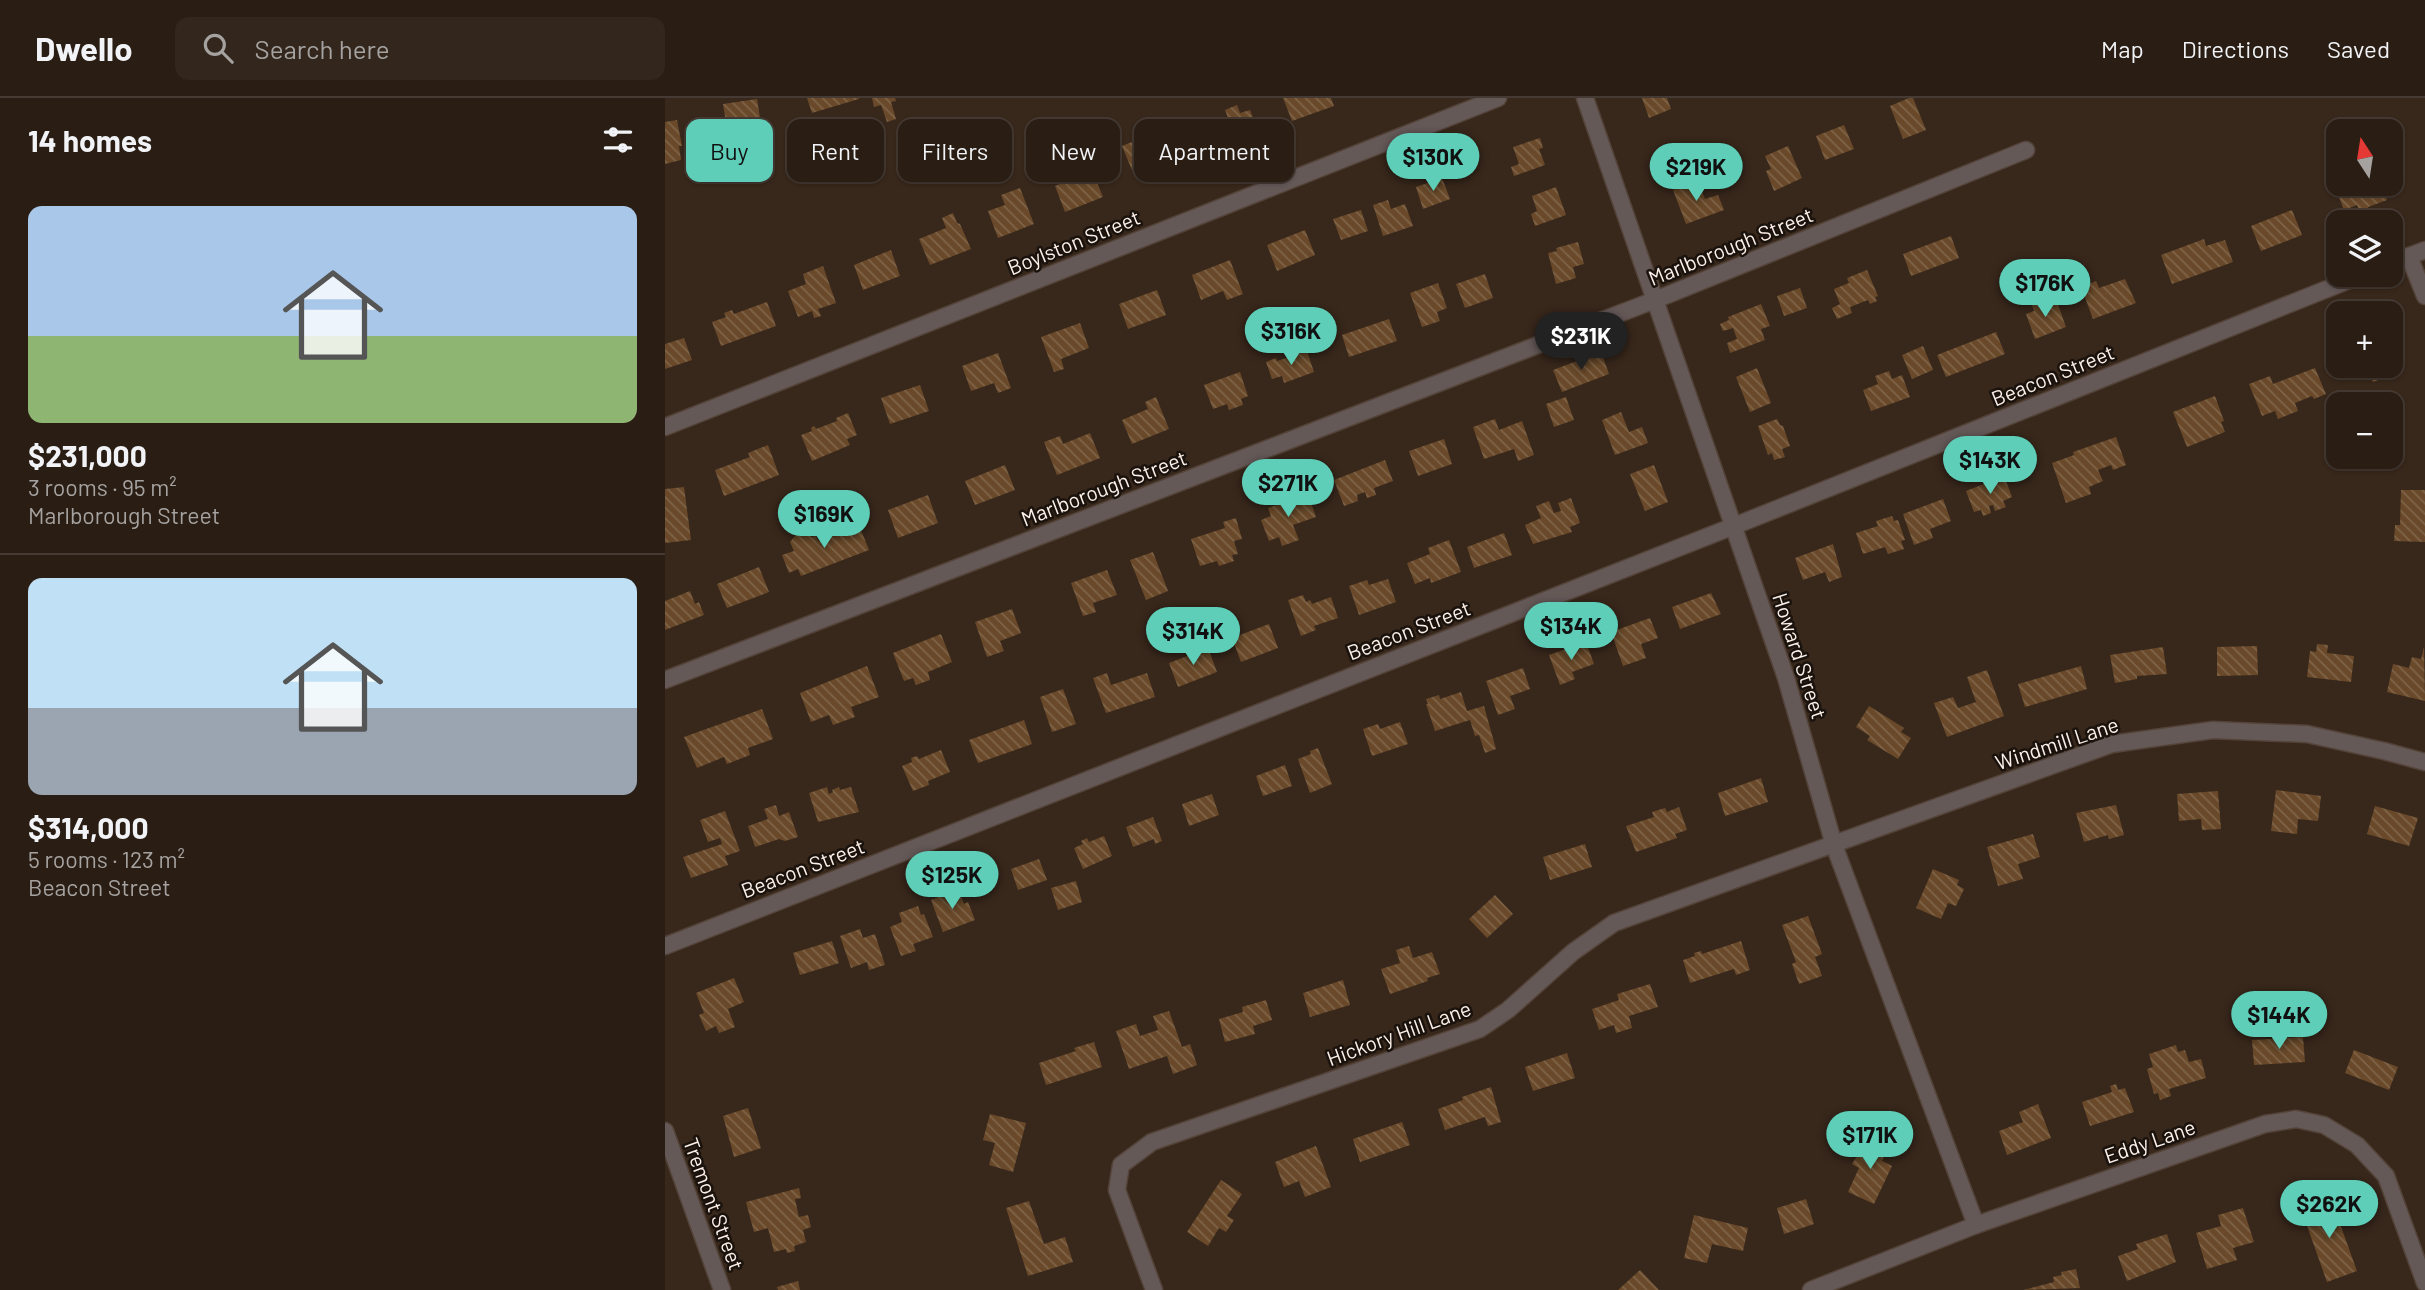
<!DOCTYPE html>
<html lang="en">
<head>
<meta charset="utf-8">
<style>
	:root { --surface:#2a1d14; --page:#32261d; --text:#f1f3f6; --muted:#a5a2a0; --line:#463b34; --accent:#5eceb8 }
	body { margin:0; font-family:Barlow,sans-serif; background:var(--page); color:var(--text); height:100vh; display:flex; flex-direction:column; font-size:26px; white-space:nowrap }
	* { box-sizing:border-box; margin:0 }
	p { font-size:23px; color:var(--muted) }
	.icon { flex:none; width:38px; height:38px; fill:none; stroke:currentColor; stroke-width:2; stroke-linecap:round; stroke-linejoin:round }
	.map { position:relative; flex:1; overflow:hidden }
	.drawer { display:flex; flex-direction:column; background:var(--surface); width:665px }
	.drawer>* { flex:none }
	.banner { position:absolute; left:21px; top:21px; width:665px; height:63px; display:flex; gap:14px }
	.needle { width:46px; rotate:348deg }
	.tools { position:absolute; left:1661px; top:21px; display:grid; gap:14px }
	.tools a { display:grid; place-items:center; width:77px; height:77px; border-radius:14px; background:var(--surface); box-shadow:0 2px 5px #0004,0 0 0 2px var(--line); font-size:35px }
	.price { position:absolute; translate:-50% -60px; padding:0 16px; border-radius:24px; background:var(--accent); color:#111; font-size:23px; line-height:46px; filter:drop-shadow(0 2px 4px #0008) }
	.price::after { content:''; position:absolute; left:50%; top:42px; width:21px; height:16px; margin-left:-10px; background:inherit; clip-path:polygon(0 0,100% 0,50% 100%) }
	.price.active { background:#222; color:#fff }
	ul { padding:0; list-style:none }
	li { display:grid; align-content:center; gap:14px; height:371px; padding:0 28px }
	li+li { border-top:2px solid var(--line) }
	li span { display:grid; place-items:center; height:217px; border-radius:14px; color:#555 }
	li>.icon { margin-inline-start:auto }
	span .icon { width:126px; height:126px; fill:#fffc; stroke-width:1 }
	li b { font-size:30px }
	h2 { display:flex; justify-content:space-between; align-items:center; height:84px; padding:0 28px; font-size:30px }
	.chip { padding:0 24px; border-radius:14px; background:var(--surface); box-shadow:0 2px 5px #0004,0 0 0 2px var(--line); font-size:24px; line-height:63px }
	.chip.active { background:var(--accent); color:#111 }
	header { display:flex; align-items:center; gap:42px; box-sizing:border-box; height:98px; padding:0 35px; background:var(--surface); border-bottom:2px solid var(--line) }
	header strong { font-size:33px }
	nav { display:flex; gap:38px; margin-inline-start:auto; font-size:24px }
	.search { width:490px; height:63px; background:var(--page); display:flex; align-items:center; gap:18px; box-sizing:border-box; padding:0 24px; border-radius:14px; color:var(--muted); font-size:26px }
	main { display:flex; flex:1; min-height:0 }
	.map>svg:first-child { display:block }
	.building { fill:url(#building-back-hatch) }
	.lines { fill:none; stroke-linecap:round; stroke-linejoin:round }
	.minor-casing { stroke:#534338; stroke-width:19 }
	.minor { stroke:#655958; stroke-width:16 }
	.labels { text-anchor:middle; stroke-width:5; stroke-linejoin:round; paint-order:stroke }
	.street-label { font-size:21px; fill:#fcf0e8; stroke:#1a120c }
</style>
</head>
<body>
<header>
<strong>Dwello</strong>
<div class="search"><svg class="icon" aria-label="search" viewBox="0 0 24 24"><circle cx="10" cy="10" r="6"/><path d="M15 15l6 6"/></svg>Search here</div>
<nav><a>Map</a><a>Directions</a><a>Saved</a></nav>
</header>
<main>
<section class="drawer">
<h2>14 homes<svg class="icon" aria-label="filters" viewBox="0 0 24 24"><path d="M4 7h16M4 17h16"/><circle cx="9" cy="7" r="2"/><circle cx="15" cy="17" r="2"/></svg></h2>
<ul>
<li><span style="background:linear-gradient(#a9c7e8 60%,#8fb573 0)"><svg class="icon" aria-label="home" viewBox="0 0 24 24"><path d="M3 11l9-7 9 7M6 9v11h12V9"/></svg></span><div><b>$231,000</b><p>3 rooms · 95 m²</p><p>Marlborough Street</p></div></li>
<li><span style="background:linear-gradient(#bfe0f5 60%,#9aa5b1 0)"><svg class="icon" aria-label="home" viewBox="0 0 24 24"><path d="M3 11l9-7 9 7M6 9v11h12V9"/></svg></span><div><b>$314,000</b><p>5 rooms · 123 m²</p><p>Beacon Street</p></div></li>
</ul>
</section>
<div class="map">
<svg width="1760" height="1192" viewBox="0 0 1760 1192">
	<defs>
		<pattern id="building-back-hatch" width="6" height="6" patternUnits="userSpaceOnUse" patternTransform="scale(1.75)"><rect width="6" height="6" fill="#694929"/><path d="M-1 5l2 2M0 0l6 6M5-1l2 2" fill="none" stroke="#7f6448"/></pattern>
	</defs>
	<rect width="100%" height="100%" fill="#38271b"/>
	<!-- building -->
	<g class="building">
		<polygon points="142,0 194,0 194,1 147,15"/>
		<polygon points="207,0 230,0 231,3 226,4 231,21 222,24 216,7 209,9"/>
		<polygon points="618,0 666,0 669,8 627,23"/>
		<polygon points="977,0 1002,0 1006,11 984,20"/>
		<polygon points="1244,0 1248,0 1261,32 1238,41 1225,8"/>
		<polygon points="92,1 96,26 62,31 58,6"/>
		<polygon points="572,7 575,15 585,12 594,35 547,53 539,33 543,31 542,28 563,20 560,12"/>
		<polygon points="12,22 17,48 14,48 16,62 0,66 0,24"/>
		<polygon points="1179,27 1189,51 1160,62 1151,38"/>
		<polygon points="479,39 483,50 500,43 511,68 494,75 496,81 485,86 483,80 475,83 471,76 469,77 457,48"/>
		<polygon points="875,40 878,50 874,51 880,67 849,78 846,69 854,66 848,49"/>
		<polygon points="1123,48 1137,80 1109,93 1101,73 1106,71 1100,58"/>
		<polygon points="423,63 438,99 400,114 390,88 414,78 410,69"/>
		<polygon points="777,80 785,101 758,111 751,89"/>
		<polygon points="1033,83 1040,101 1053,97 1059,112 1021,126 1008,92"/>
		<polygon points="1679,86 1717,86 1722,102 1703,109 1705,115 1696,118 1692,107 1679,112 1670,89"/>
		<polygon points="891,89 901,117 870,128 866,116 872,113 867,98"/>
		<polygon points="355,90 369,126 333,140 323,113 340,107 336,97"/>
		<polygon points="723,102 726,111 740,106 748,128 718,138 708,107"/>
		<polygon points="696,112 703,133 676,142 668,121"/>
		<polygon points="1627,112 1637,137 1596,153 1586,128"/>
		<polygon points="288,115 292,125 295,126 306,151 265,167 254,141 281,130 277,120"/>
		<polygon points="640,132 650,157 612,173 602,147"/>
		<polygon points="1286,138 1294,160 1246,178 1238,156"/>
		<polygon points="1539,141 1541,148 1560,142 1568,164 1507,186 1496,157"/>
		<polygon points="913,144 919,166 908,169 911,180 891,186 883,155 892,153 891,150"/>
		<polygon points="226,152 235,178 198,192 189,167"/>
		<polygon points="565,162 578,196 562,202 558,193 536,202 527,177"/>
		<polygon points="158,168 171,205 153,211 156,218 149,220 147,213 133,219 123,193 141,186 138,176"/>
		<polygon points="1202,172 1213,198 1210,199 1212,203 1205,206 1203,202 1185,209 1187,215 1172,221 1167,210 1175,206 1169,191 1184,185 1182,180"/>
		<polygon points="820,176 828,200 800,210 791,186"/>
		<polygon points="1460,181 1471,205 1428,221 1416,189 1431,183 1434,190"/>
		<polygon points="773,185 782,210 772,214 775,223 757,229 745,195"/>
		<polygon points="1135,190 1142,210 1119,218 1112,198"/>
		<polygon points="492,192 501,217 463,231 454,206"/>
		<polygon points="1378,203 1380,209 1392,204 1401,229 1370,241 1361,216 1369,213 1367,207"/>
		<polygon points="102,204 111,228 56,248 47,224 61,219 59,215 67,212 69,216"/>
		<polygon points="1096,206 1105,228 1096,231 1100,242 1065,255 1062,245 1072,241 1068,230 1058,233 1055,226 1064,222 1063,219"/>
		<polygon points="724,221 732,243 684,259 677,237"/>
		<polygon points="415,225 424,250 396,261 399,271 389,274 376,239"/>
		<polygon points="1331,234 1340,256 1281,279 1272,257"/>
		<polygon points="19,240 27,262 0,271 0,246"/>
		<polygon points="1258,248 1268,272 1247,281 1237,257"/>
		<polygon points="642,253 649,274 619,285 617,278 607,281 601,264 611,260 612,263"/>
		<polygon points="936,254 944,276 897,294 888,272"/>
		<polygon points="1726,254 1734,274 1708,284 1701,268 1726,268"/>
		<polygon points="333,255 346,290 333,295 329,285 306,293 297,268"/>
		<polygon points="1092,270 1106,305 1085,314 1071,279"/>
		<polygon points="1650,270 1661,296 1649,301 1647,298 1630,305 1633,313 1613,321 1610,313 1597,318 1584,286 1605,278 1608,286"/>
		<polygon points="1224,273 1227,281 1237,277 1245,299 1206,313 1198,292 1213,286 1210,278"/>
		<polygon points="575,274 583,298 576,301 578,307 564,312 562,306 548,311 539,287"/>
		<polygon points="255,287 264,313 225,326 216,300"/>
		<polygon points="1550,298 1559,323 1556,324 1560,334 1522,349 1508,314"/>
		<polygon points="491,299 504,331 467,346 457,322 483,311 480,304"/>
		<polygon points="901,299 909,322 889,329 881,306"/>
		<polygon points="956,314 964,334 977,329 983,345 950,357 937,322"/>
		<polygon points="183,315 192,337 182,341 185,347 147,363 136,337 147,333 146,330 149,328 151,331 172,323 171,320"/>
		<polygon points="830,321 834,332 857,323 869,357 853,363 849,351 819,361 808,329"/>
		<polygon points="1112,321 1115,327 1118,328 1125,348 1117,351 1120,359 1109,362 1107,355 1103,357 1093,328"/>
		<polygon points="425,335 435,360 392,377 379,344 395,338 398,346"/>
		<polygon points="1451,339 1461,367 1448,372 1446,367 1433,372 1438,383 1424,389 1426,396 1401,405 1387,365 1409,357 1408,354"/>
		<polygon points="779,341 787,366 753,378 744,353"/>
		<polygon points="103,347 114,377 59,398 50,372 85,359 83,355"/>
		<polygon points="720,362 728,383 709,390 711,397 702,400 700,394 692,397 693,403 679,408 669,382"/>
		<polygon points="340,367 350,392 310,407 300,383"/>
		<polygon points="989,367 1003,404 980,413 965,376"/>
		<polygon points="1339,378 1347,399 1338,403 1341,409 1330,413 1328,407 1324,408 1326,415 1318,418 1316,412 1309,414 1301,393"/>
		<polygon points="19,389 26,442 0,445 0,391"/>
		<polygon points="1736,392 1760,392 1760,444 1729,443 1730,427 1735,427"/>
		<polygon points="643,396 651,419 628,427 634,442 617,448 614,439 604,443 596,422 606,418 603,410"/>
		<polygon points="263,397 273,425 233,440 223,412"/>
		<polygon points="906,400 915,425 905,429 907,434 868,446 860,427 876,420 871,408 884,403 889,415 896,413 893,405"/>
		<polygon points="1278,401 1286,423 1265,431 1268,440 1249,447 1238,416"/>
		<polygon points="1227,418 1229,423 1233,422 1240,442 1236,443 1239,451 1223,456 1220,449 1198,456 1191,435 1213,428 1211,423"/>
		<polygon points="571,420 577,441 569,443 573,456 567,457 569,463 554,468 552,463 535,468 526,441 560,430 558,424"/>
		<polygon points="194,427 204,452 136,478 133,471 124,475 117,457 129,453 125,444 130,438 136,435 145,436 146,439 151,438 153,443"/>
		<polygon points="839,435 847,457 809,470 802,449"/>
		<polygon points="784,442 796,474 766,485 765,480 750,486 742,465 765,456 763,450"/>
		<polygon points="1168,446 1177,479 1164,484 1160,474 1138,482 1130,460"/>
		<polygon points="488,454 503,493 481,502 465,462"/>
		<polygon points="94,469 104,494 62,510 52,486"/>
		<polygon points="442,472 452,497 428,505 431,514 418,518 406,485"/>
		<polygon points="723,481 731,504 694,517 684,488 702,482 704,487"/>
		<polygon points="25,493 30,506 34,504 39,517 0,532 0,503"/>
		<polygon points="1046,495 1056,516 1015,531 1007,509"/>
		<polygon points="638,497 641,504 645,502 647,506 666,499 673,520 649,528 651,532 636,538 623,502"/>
		<polygon points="347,511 356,535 335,543 339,553 322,559 310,524"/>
		<polygon points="985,520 993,540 976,546 981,560 958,568 946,534"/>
		<polygon points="604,526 613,550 576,564 567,540"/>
		<polygon points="276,536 287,564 263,574 265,582 251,587 248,580 239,583 228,555"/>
		<polygon points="921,544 929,566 907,574 910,581 895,587 884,557"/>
		<polygon points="1652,546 1663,547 1662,555 1689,558 1686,584 1642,579 1645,553 1651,554"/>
		<polygon points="1592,548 1593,577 1552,578 1552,549"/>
		<polygon points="1498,549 1502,576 1472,578 1472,581 1450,585 1445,557"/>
		<polygon points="1759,549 1760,603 1722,594 1728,566 1744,570 1747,559 1756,561"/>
		<polygon points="543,550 552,574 513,589 504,565"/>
		<polygon points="202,568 214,599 186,609 190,619 168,627 164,617 146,624 135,595"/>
		<polygon points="1416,568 1422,591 1360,609 1353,586"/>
		<polygon points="858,570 865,591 845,598 850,611 833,617 821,583"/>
		<polygon points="1322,572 1339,618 1282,639 1269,605 1288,599 1293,610 1311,604 1302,579"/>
		<polygon points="442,575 446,587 482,575 490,599 441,615 428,580"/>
		<polygon points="398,591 411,626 387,634 375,599"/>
		<polygon points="796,594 802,613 819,608 831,651 820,655 814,637 810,638 805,622 770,633 761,606 763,606 761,601 774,597 775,601"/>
		<polygon points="1204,608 1239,630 1236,634 1246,640 1233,661 1202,642 1205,638 1191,629"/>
		<polygon points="97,611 108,641 83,650 85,657 62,666 59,659 32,670 19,639"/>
		<polygon points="359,622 367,646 313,665 304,642"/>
		<polygon points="735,624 743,646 707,658 698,631 713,626 715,631"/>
		<polygon points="653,650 667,686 645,695 633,661 646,656 645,653"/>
		<polygon points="276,652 285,674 263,683 264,687 248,693 237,668 247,664 246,660 252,658 254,661"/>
		<polygon points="620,667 627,688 598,698 591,678"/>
		<polygon points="1096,680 1103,704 1060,718 1053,695"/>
		<polygon points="162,689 164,696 168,694 167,692 174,689 175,692 186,689 194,714 153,724 144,695"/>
		<polygon points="1611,692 1656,698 1653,723 1633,721 1632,736 1606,733"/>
		<polygon points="1553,693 1556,731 1537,732 1536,721 1514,723 1512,696"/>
		<polygon points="547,696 554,717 524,728 517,706"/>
		<polygon points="111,707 114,718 124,714 133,739 120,743 114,741 90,749 83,728 103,721 99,711"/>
		<polygon points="1451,707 1459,737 1444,741 1443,737 1419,744 1411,715"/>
		<polygon points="1710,708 1753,720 1744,748 1702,736"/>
		<polygon points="1014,709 1022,732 1010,736 1012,740 971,754 961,728 989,719 987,714 1000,710 1002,714"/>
		<polygon points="60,713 75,753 60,758 63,767 26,780 18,759 57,746 55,740 43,744 35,722"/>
		<polygon points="488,719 497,743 490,746 489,741 468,749 461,729"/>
		<polygon points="1368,736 1375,759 1353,766 1358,781 1333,788 1322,749"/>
		<polygon points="439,738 447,758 418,771 409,750 418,746 416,743 422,740 424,744"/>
		<polygon points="920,746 927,769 885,782 878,759"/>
		<polygon points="374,761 382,782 353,792 346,771"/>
		<polygon points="1268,771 1294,782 1292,787 1299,791 1291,808 1283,805 1276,821 1251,810"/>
		<polygon points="411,783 417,804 393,812 386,790"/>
		<polygon points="293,791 299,806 303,804 310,822 278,834 266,802"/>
		<polygon points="830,797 848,816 822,840 804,821"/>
		<polygon points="253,808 256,817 259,816 268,839 248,846 251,853 236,858 225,829 237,824 234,815"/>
		<polygon points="1143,818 1157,856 1150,859 1157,878 1134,886 1127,866 1131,864 1117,827"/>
		<polygon points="195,831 198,840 210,836 220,867 204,872 202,864 186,870 175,838"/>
		<polygon points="167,843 174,865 135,877 128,855"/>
		<polygon points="1076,843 1085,872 1071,877 1069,871 1025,885 1018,862 1030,858 1029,855 1036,853 1037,856"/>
		<polygon points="744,848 748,860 767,854 775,876 762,880 763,883 725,896 716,871 735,865 731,852"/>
		<polygon points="69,880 79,904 63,911 70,929 54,935 51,928 41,933 34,917 39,915 31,895"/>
		<polygon points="678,882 685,907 645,919 638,895"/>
		<polygon points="985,886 993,909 964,918 967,930 951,935 949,927 934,932 927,911 954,902 952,896"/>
		<polygon points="601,902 607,922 588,928 590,936 560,944 554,921 578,914 577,909"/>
		<polygon points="504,913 517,949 525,946 532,967 508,976 502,958 464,971 451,933 471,926 475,938 493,932 488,918"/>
		<polygon points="1638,939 1640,964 1589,967 1587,942"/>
		<polygon points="429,944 437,969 381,987 374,965 411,953 409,950"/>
		<polygon points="1511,947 1513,954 1520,952 1524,964 1536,961 1541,980 1504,991 1506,998 1495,1002 1493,995 1489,996 1482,971 1488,969 1484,956"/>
		<polygon points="1689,952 1733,969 1724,992 1680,975"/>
		<polygon points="902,955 910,980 868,993 860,969"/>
		<polygon points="1451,986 1453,992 1460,990 1469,1014 1425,1028 1417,1004 1447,994 1445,988"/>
		<polygon points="826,989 836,1024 823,1028 820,1019 780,1032 773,1011 798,1002 797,999"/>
		<polygon points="1373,1006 1386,1040 1342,1057 1334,1033 1358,1024 1354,1014"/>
		<polygon points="83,1010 96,1050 69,1059 58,1018"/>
		<polygon points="325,1016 361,1025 348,1074 324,1067 330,1045 318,1042"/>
		<polygon points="737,1024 745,1047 695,1064 688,1041"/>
		<polygon points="1203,1040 1223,1049 1217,1063 1227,1068 1209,1106 1183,1094 1194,1070 1187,1066"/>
		<polygon points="651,1048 666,1089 640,1099 634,1083 619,1089 610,1064"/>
		<polygon points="556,1082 577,1096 562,1118 569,1122 561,1134 554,1130 543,1148 522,1134"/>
		<polygon points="134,1090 136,1100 130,1101 134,1119 143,1117 146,1129 138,1132 141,1144 129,1148 130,1153 122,1155 121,1151 109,1154 103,1130 89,1134 81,1104"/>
		<polygon points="1141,1101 1149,1126 1119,1136 1112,1110"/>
		<polygon points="1666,1101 1692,1173 1662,1184 1636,1111"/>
		<polygon points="364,1103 379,1146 400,1139 408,1164 363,1178 341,1110"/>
		<polygon points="1578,1110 1589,1144 1568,1150 1572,1162 1542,1171 1531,1135 1556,1128 1553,1117"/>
		<polygon points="1029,1117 1083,1130 1078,1153 1047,1146 1042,1165 1019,1160"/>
		<polygon points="1502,1136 1511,1164 1462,1183 1453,1158 1473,1151 1471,1146"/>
		<polygon points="1411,1171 1415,1190 1358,1192 1389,1184 1388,1179 1397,1177 1396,1174"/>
		<polygon points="975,1172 994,1192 953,1192"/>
		<polygon points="133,1183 135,1192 113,1192 112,1189"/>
	</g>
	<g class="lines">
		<!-- minor casing -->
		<g class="minor-casing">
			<g id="minor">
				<polyline points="920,0 1121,580 1169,747 1311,1127"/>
				<polyline points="1744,158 1760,198"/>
				<polyline points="1726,165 1760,152"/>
				<polyline points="0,329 833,0"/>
				<polyline points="0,582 990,202 1361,52"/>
				<polyline points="0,848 1069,428 1697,177"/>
				<polyline points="0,1033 57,1192"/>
				<polyline points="489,1192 452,1092 456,1067 487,1044 815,931 843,912 908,854 949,825 1447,646 1548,632 1642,636 1719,653 1760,664"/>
				<polyline points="1146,1192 1311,1127 1600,1026 1631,1021 1659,1027 1692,1047 1721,1078 1760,1185"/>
			</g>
		</g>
		<!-- minor -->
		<use href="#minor" class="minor"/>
	</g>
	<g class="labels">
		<!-- street labels -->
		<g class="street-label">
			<text transform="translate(409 145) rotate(-22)" y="7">Boylston Street</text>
			<text transform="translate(1066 149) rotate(-22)" y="7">Marlborough Street</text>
			<text transform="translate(1388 278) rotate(-22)" y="7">Beacon Street</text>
			<text transform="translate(439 391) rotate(-21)" y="7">Marlborough Street</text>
			<text transform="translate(744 533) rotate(-21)" y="7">Beacon Street</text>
			<text transform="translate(1134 558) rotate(72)" y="7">Howard Street</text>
			<text transform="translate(1392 646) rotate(-18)" y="7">Windmill Lane</text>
			<text transform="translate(138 771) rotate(-21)" y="7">Beacon Street</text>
			<text transform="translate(734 936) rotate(-20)" y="7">Hickory Hill Lane</text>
			<text transform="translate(1485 1044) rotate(-19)" y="7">Eddy Lane</text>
			<text transform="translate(48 1106) rotate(70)" y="7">Tremont Street</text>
		</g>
	</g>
</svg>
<div class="tools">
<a><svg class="needle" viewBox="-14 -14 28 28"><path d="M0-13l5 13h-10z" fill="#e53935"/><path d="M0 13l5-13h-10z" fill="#a5a2a0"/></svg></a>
<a><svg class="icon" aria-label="layers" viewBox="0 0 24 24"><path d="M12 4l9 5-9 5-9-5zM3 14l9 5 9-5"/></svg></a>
<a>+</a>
<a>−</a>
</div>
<b class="price" style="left:768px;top:95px">$130K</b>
<b class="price" style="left:1031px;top:105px">$219K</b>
<b class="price" style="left:1380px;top:221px">$176K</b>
<b class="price" style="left:626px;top:269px">$316K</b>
<b class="price active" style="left:916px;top:274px">$231K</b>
<b class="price" style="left:1325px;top:398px">$143K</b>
<b class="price" style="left:623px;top:421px">$271K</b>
<b class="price" style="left:159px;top:452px">$169K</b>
<b class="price" style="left:906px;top:564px">$134K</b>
<b class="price" style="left:528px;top:569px">$314K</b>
<b class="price" style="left:287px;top:813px">$125K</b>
<b class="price" style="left:1614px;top:953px">$144K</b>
<b class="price" style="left:1205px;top:1073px">$171K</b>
<b class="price" style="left:1664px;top:1142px">$262K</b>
<div class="banner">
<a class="chip active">Buy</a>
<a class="chip">Rent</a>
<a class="chip">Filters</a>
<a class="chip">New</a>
<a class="chip">Apartment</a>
</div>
</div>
</main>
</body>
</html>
